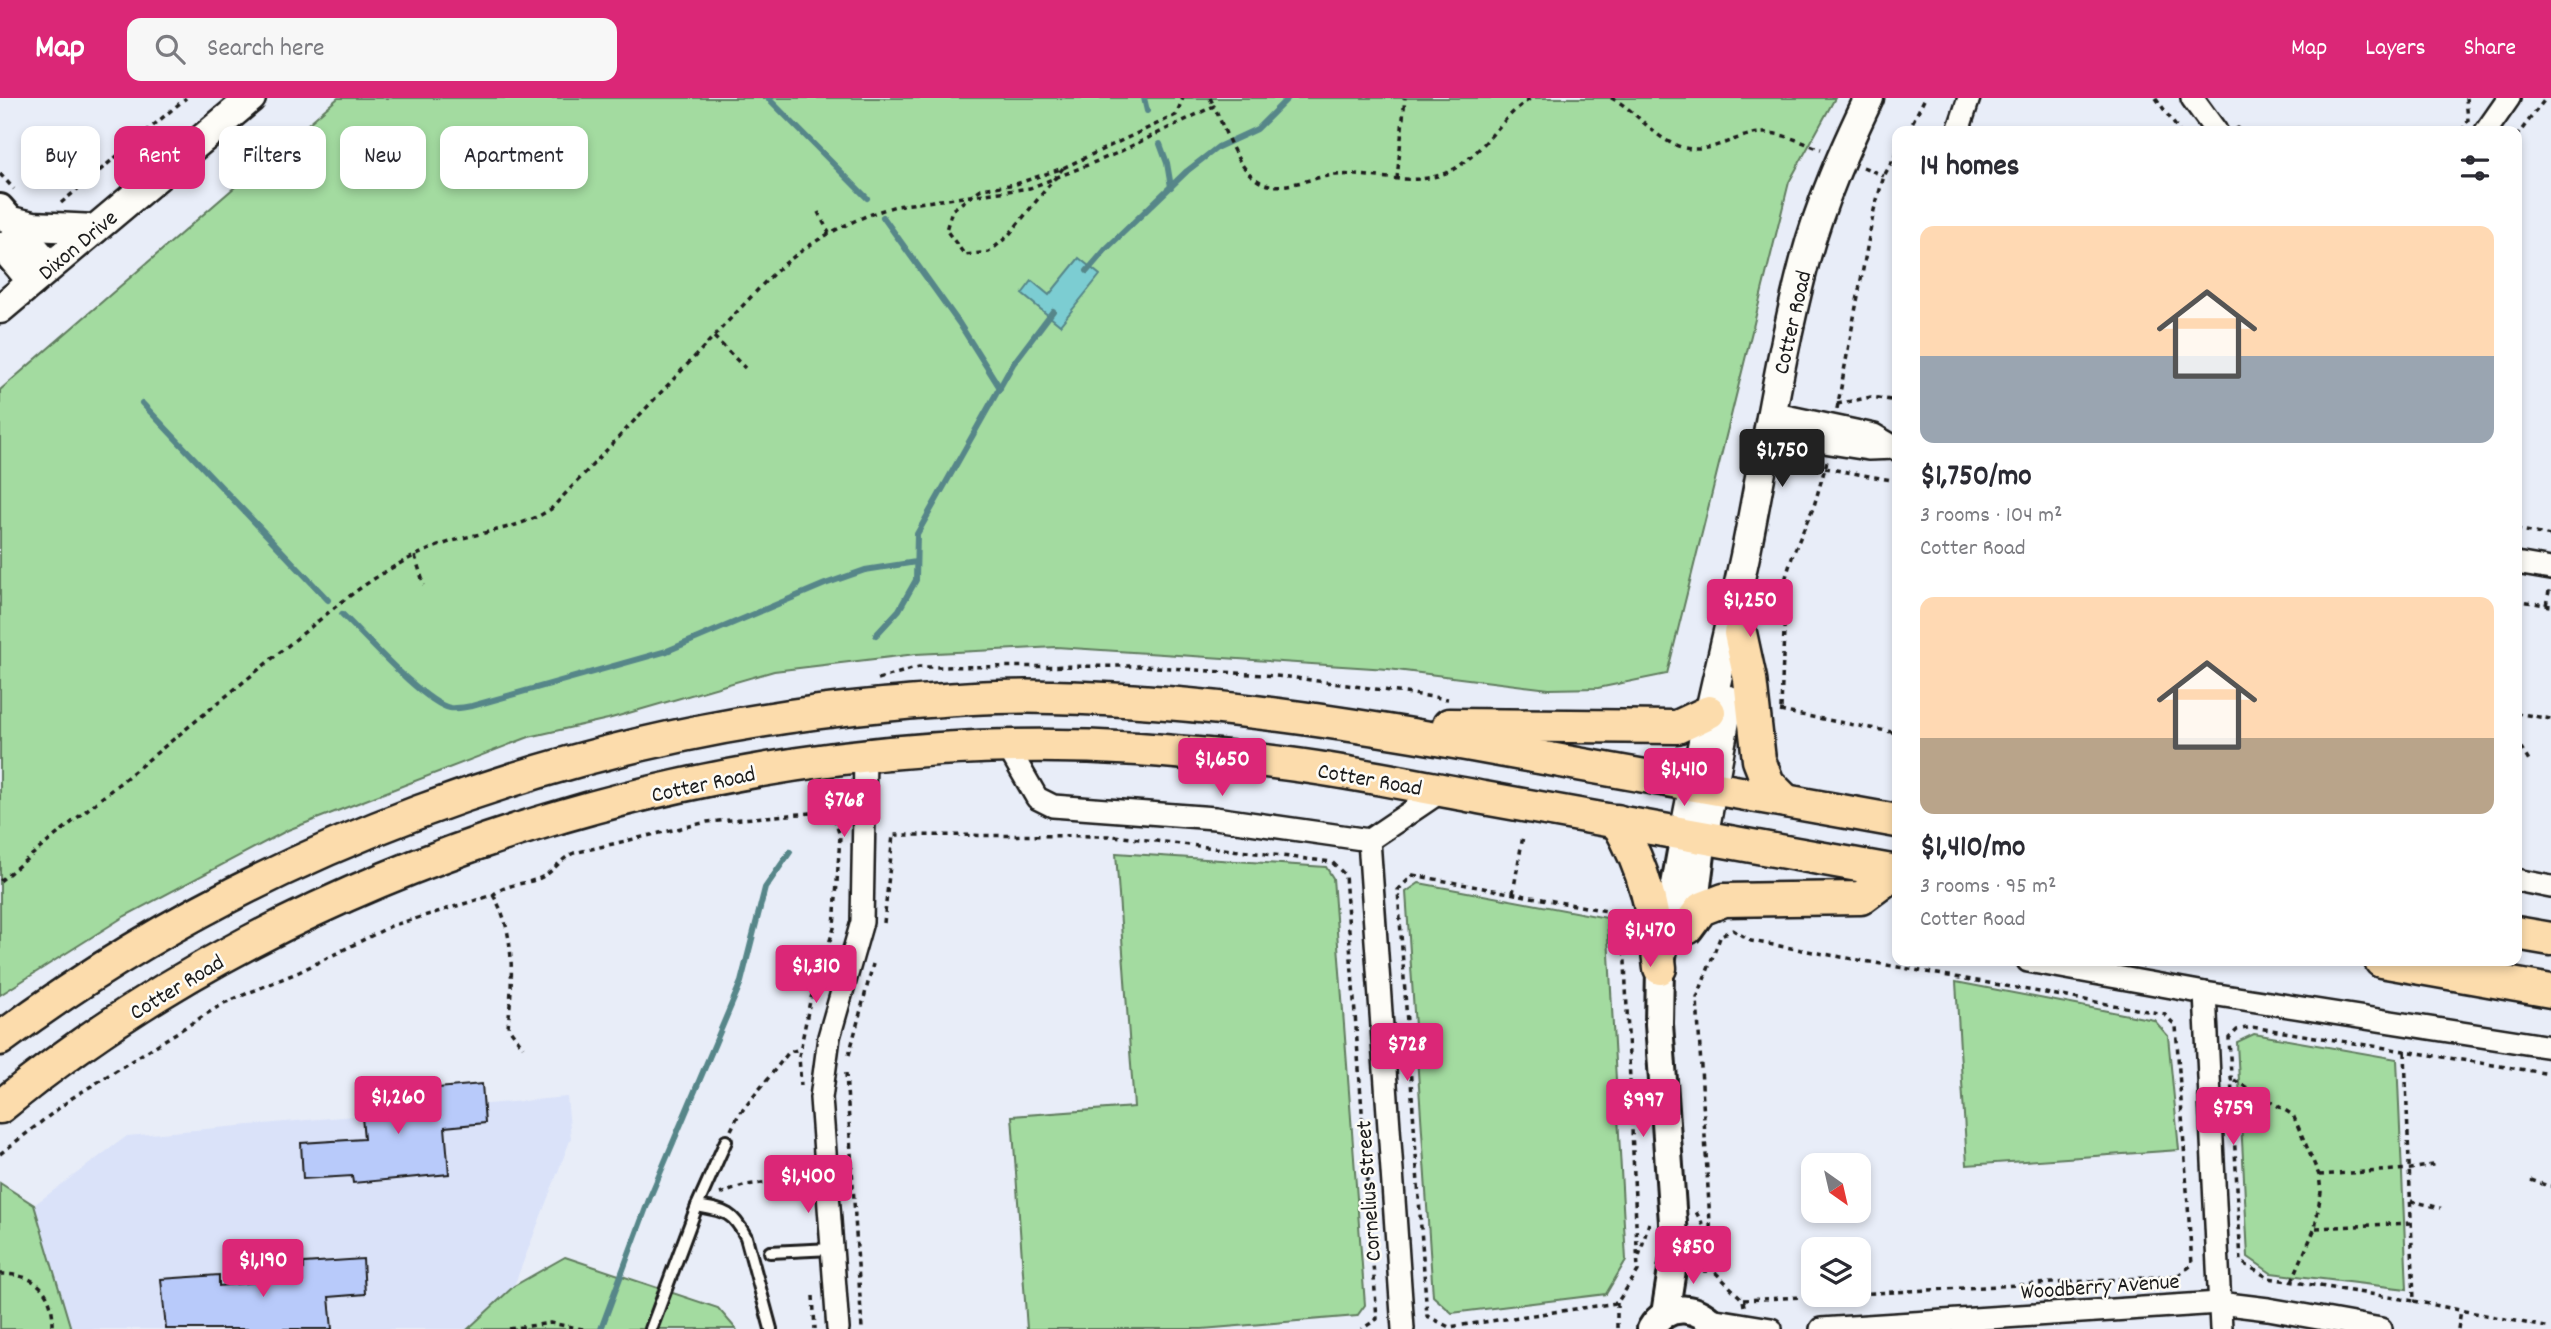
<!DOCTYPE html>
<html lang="en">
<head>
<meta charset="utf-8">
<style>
	:root { --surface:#fff; --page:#f7f7f7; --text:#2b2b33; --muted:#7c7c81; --accent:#db2777 }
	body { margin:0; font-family:Dekko,sans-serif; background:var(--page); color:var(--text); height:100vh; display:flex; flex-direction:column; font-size:26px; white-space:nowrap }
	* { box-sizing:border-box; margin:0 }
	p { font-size:23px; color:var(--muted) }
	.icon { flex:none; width:38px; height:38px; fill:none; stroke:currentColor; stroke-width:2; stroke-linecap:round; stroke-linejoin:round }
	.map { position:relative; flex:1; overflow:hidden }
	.details { position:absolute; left:1892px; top:28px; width:630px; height:840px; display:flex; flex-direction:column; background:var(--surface); border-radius:14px; box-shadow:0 4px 10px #0003 }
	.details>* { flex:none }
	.guide { position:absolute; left:21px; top:28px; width:665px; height:63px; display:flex; gap:14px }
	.needle { width:46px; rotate:146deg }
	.controls { position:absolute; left:1801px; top:1055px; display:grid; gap:14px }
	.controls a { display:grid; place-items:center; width:70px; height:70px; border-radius:14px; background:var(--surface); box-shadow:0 4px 10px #0003; font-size:35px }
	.price { position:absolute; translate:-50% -60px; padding:0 16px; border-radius:7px; background:var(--accent); color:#fff; font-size:23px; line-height:46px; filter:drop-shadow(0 2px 4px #0008) }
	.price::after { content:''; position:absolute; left:50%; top:42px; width:21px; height:16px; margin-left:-10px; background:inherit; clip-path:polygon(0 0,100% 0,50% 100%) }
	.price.active { background:#222; color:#fff }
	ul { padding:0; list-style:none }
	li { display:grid; align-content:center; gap:14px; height:371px; padding:0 28px }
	li span { display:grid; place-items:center; height:217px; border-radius:14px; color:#555 }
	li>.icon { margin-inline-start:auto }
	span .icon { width:126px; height:126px; fill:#fffc; stroke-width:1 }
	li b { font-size:30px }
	h2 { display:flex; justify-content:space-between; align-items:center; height:84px; padding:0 28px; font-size:30px }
	.pill { padding:0 24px; border-radius:14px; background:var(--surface); box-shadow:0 4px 10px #0003; font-size:24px; line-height:63px }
	.pill.active { background:var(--accent); color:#fff }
	header { display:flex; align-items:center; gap:42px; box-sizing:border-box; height:98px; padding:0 35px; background:var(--accent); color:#fff }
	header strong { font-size:33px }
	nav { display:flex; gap:38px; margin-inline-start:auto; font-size:24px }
	.search { width:490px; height:63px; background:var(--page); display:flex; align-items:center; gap:18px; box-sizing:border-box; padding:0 24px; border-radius:14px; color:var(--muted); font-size:26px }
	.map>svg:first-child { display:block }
	.built { fill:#dae2f9 }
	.green { fill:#a3dba0; stroke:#607c5e; stroke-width:2 }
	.water { fill:#7ccdd2; stroke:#568689; stroke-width:2 }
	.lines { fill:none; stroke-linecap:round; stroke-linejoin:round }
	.stream { stroke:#568689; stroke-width:6 }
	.building { fill:#b8cafa; stroke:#1c1c1c; stroke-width:2 }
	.service-casing { stroke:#1c1c1c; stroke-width:16 }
	.minor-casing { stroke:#1c1c1c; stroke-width:26 }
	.tertiary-casing { stroke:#1c1c1c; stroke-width:32 }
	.secondary-casing { stroke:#1c1c1c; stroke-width:33 }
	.primary-casing { stroke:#1c1c1c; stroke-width:37 }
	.path { stroke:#1c1c1c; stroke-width:3.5; stroke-dasharray:5 5; stroke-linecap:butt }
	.service { stroke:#fdfcf7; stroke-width:10 }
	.minor { stroke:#fdfcf7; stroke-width:21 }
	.tertiary { stroke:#fdfcf7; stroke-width:26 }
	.secondary { stroke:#fdfcf7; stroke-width:28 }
	.primary { stroke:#fcdcac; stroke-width:32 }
	.labels { text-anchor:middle; stroke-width:5; stroke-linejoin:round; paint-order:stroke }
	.street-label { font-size:23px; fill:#1c1c1c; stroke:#fdfcf7 }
</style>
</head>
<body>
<header>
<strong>Map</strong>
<div class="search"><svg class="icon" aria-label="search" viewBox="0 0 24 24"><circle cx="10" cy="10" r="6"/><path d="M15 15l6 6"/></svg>Search here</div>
<nav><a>Map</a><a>Layers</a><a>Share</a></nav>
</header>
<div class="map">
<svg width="2551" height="1231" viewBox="0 0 2551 1231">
	<rect width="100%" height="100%" fill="#e8edf8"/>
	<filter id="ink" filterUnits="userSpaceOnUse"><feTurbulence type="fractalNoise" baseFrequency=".0143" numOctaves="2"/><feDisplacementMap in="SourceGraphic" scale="14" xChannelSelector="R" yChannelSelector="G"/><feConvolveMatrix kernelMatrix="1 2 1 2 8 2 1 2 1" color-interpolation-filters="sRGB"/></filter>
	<g filter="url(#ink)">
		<!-- built -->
		<polygon class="built" points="567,999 571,1040 514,1188 468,1231 71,1231 34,1107 127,1038"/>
		<!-- green -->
		<g class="green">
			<polygon points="338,0 1835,0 1789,84 1667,576 1598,590 1549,591 1388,571 1056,549 916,556 774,573 608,621 529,639 288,732 125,818 0,897 0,292"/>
			<polygon points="1116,755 1326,769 1333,780 1365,1207 1357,1218 1202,1231 1027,1231 1012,1018 1134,1009"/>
			<polygon points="1419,785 1607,820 1626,1162 1606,1196 1452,1215 1433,1198 1406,794"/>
			<polygon points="1956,884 2154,922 2168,938 2179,1052 1967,1067"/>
			<polygon points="2254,936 2397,961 2407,1191 2271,1175 2248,1159 2237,944"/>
			<polygon points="0,1085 34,1107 71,1231 0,1231"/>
			<polygon points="565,1159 718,1210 736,1231 468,1231 514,1188"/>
		</g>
		<!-- water -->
		<polygon class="water" points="1079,160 1100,177 1060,227 1022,196 1032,183 1049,197"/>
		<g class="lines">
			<!-- stream -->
			<g class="stream">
				<polyline points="768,0 867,100"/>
				<polyline points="1144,0 1147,13"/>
				<polyline points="1160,46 1167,65 1171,89"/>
				<polyline points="883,119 959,225 1000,290"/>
				<polyline points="1087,173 1106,151 1187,73 1218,49 1257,31 1288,0"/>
				<polyline points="142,305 328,502"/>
				<path d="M342,516C363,536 424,605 450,610C456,611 465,609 472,608L667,553L825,486L865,472L916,464"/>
				<polyline points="876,537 899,512 916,482 917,436 1013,266 1053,213"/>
				<polyline points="601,1231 650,1099 741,884 765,790 790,754"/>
			</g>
		</g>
		<!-- building -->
		<g class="building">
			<polygon points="482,986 485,1025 445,1029 449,1076 353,1085 352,1078 303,1081 301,1045 364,1041 360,997"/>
			<polygon points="363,1161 365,1196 329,1199 332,1231 166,1231 161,1181 219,1177 219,1188 255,1184 254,1176 304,1171 304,1165"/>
		</g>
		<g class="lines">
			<!-- service casing -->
			<g class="service-casing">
				<g id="service">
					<path d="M697,1108C725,1113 732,1113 746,1139L771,1231"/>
					<polyline points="770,1154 832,1151"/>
					<polyline points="651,1231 697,1108 726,1043"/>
				</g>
			</g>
			<!-- minor casing -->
			<g class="minor-casing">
				<g id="minor">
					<polyline points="2192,0 2216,33"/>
					<polyline points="1958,33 1969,0"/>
					<polyline points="2486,33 2509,0"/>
					<polyline points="1771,315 1874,337 1891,347"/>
					<polyline points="1767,335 1868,351 1897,350"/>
					<polyline points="2516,465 2551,471"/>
					<polyline points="1007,648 1037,700 1053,708 1215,720 1369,742 1443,692"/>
					<polyline points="1369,742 1403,1231"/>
					<polyline points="2516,782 2551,789"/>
					<polyline points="2028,863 2205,895 2551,949"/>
					<polyline points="2205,895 2221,1231"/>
					<polyline points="1710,1221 1771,1231"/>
					<polyline points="838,1231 821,1000 829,939 862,824 865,659"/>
					<polyline points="1821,1231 2219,1205 2268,1211 2381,1231"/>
				</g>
			</g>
			<!-- tertiary casing -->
			<g class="tertiary-casing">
				<g id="tertiary">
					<polyline points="0,110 51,168"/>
					<polyline points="0,147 32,185"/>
					<polyline points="1687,830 1697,788 1703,740"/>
					<polyline points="1665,1216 1675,1153 1659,926 1660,870 1684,737"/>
					<path d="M1651,1231C1667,1203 1700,1207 1717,1231"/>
				</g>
			</g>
			<!-- secondary casing -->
			<g class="secondary-casing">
				<g id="secondary">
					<polyline points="11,123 33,128 95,131"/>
					<polyline points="0,211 251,0"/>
					<path d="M1684,737C1701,643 1725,551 1745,458C1765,359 1779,260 1805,162C1820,106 1844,52 1869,0"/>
					<polyline points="1703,740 1729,602"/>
				</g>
			</g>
			<!-- primary casing -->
			<g class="primary-casing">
				<g id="primary">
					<polyline points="1740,535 1750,581 1759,662 1768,685 1786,703"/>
					<polyline points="1449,627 1677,629 1709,614"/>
					<path d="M1617,723C1647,775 1653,812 1660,870"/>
					<polyline points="1687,830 1701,811 1724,802 1861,800 1896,774"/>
					<polyline points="2516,835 2551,841"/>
					<polyline points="2381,863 2551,893"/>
					<path d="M0,941C253,752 569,636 883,607C939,602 995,597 1052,599C1205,602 1354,626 1505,653C1636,676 1766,700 1897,723"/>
					<path d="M0,1009C303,758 746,625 1138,651C1204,656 1271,662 1336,673C1386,681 1435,691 1484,700C1622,724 1759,750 1897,774"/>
				</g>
			</g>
			<!-- path -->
			<g class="path">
				<polyline points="1210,0 1214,8"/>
				<path d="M1611,0C1637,12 1652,40 1681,49C1712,58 1735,35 1764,35C1784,35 1803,45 1821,51"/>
				<polyline points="2156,0 2179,33"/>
				<polyline points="2235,32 2238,30 2241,33"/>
				<polyline points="1908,33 1925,0"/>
				<polyline points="2462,33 2468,22 2466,0"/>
				<polyline points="2516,39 2546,0"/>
				<polyline points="1863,69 1884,78"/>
				<polyline points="1063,70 1008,138 989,154 965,157 946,132 952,112 981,91 1016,86 1063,70 1176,17 1183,0"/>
				<polyline points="0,76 14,91"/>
				<polyline points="1397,81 1405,0"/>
				<polyline points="61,105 186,0"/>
				<polyline points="818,114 829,135"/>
				<polyline points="714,239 745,270"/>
				<polyline points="1837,306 1871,299 1897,303"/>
				<polyline points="1837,311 1874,112 1884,78 1897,54"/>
				<polyline points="1825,370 1897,383"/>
				<polyline points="2516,431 2551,438"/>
				<polyline points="415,458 424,487"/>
				<polyline points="2516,502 2551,508"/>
				<polyline points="2546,507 2550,489"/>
				<polyline points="878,581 919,569 1144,568 1289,579 1448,601"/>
				<polyline points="1781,611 1786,479 1793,456 1814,408 1827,363"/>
				<polyline points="1780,613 1897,635"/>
				<polyline points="2516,615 2551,621"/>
				<polyline points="2516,641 2530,665"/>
				<polygon points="1413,777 1623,816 1638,1173 1617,1205 1449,1229 1427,1218 1398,792"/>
				<path d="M0,783L334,510C368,483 403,460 444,446C480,433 519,432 551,411L766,183C802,147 847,122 896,108L1030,90L1115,56L1214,8C1225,31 1235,67 1257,82C1279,97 1311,78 1336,77C1372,74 1412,90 1448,74C1482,59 1500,18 1532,0"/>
				<polyline points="1513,795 1523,738"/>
				<path d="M493,797C517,835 512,887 508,929L523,949"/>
				<polyline points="884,825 893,737 1114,738 1332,764 1345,777 1377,1221 1362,1231"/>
				<polyline points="2405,954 2414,1203 2269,1180 2241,1164 2229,940 2237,932 2252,929 2551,976"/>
				<polyline points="849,957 873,866"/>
				<polyline points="846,975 862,1231"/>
				<polyline points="2234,982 2293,1017 2319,1077 2321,1094 2315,1130 2292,1183"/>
				<polyline points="731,1032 738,1018 789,954 801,951"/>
				<path d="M0,1056L72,1000L224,905L299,874L391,828L493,797C509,783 530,788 547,776C557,769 562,760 574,755L707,724L823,714L834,719L840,738L834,830L810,903L799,958L801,988"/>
				<polyline points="2319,1077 2411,1071 2438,1066"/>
				<polyline points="2531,1082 2551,1089"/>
				<polyline points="720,1096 746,1087 808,1079"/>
				<polyline points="2411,1103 2441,1110"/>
				<polyline points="1696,1114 1711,1141"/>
				<polyline points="2316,1130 2411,1125"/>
				<polyline points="1639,1158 1649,1125"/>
				<polyline points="1693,1173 1713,1173"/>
				<path d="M0,1176C37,1176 54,1193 53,1231"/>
				<polyline points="813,1198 815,1231"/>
				<polyline points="1743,1202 1841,1197"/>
				<polyline points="2414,1203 2551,1230"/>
				<polyline points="1617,1205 1617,1231"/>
				<polyline points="1744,1208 1743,1202 1714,1173 1711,1142 1697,900 1721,837 1733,832 1751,843 2164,916 2176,928 2192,1167 2177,1178 1858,1196"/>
				<polyline points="509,1231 550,1225 583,1231"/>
				<polyline points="2458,1231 2461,1212"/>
			</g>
			<!-- service -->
			<use href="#service" class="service"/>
			<!-- minor -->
			<use href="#minor" class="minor"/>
			<!-- tertiary -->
			<use href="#tertiary" class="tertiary"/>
			<!-- secondary -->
			<use href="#secondary" class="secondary"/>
			<!-- primary -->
			<use href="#primary" class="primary"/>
		</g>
	</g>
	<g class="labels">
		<!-- street labels -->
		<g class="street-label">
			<text transform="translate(77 146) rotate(-40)" y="8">Dixon Drive</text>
			<text transform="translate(1791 224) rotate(-77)" y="8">Cotter Road</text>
			<text transform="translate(1370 680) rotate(10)" y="8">Cotter Road</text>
			<text transform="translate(703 685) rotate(-12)" y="8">Cotter Road</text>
			<text transform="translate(176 888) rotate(-31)" y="8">Cotter Road</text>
			<text transform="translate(1367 1093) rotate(-94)" y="8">Cornelius Street</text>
			<text transform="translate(2100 1187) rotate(-4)" y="8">Woodberry Avenue</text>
		</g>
	</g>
</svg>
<div class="controls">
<a><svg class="needle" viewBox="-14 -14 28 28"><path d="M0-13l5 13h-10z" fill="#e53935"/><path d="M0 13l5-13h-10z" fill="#7c7c81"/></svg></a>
<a><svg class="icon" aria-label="layers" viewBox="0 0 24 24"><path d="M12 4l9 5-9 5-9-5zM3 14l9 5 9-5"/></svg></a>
</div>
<b class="price active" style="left:1782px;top:391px">$1,750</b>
<b class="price" style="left:1750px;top:541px">$1,250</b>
<b class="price" style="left:1222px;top:700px">$1,650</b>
<b class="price" style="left:1684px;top:710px">$1,410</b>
<b class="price" style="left:844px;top:741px">$768</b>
<b class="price" style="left:1650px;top:871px">$1,470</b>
<b class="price" style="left:816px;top:907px">$1,310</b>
<b class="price" style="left:1407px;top:985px">$728</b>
<b class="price" style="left:398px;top:1038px">$1,260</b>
<b class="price" style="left:1643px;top:1041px">$997</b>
<b class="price" style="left:2233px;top:1049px">$759</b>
<b class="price" style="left:808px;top:1117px">$1,400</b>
<b class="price" style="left:1693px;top:1188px">$850</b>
<b class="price" style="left:263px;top:1201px">$1,190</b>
<div class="guide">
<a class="pill">Buy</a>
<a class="pill active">Rent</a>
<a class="pill">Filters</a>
<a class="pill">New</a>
<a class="pill">Apartment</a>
</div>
<section class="details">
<h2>14 homes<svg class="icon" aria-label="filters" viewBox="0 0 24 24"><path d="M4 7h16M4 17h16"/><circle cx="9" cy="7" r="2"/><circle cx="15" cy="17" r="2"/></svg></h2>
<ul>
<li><span style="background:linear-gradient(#ffd9b3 60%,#9aa5b1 0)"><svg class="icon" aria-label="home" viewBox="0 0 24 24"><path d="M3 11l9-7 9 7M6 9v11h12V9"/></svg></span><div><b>$1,750/mo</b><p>3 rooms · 104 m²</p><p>Cotter Road</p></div></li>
<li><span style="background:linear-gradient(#ffd9b3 65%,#b9a48a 0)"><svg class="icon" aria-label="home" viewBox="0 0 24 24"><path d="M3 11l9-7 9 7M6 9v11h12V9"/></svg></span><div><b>$1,410/mo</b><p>3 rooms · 95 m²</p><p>Cotter Road</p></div></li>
</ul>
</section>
</div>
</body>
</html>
